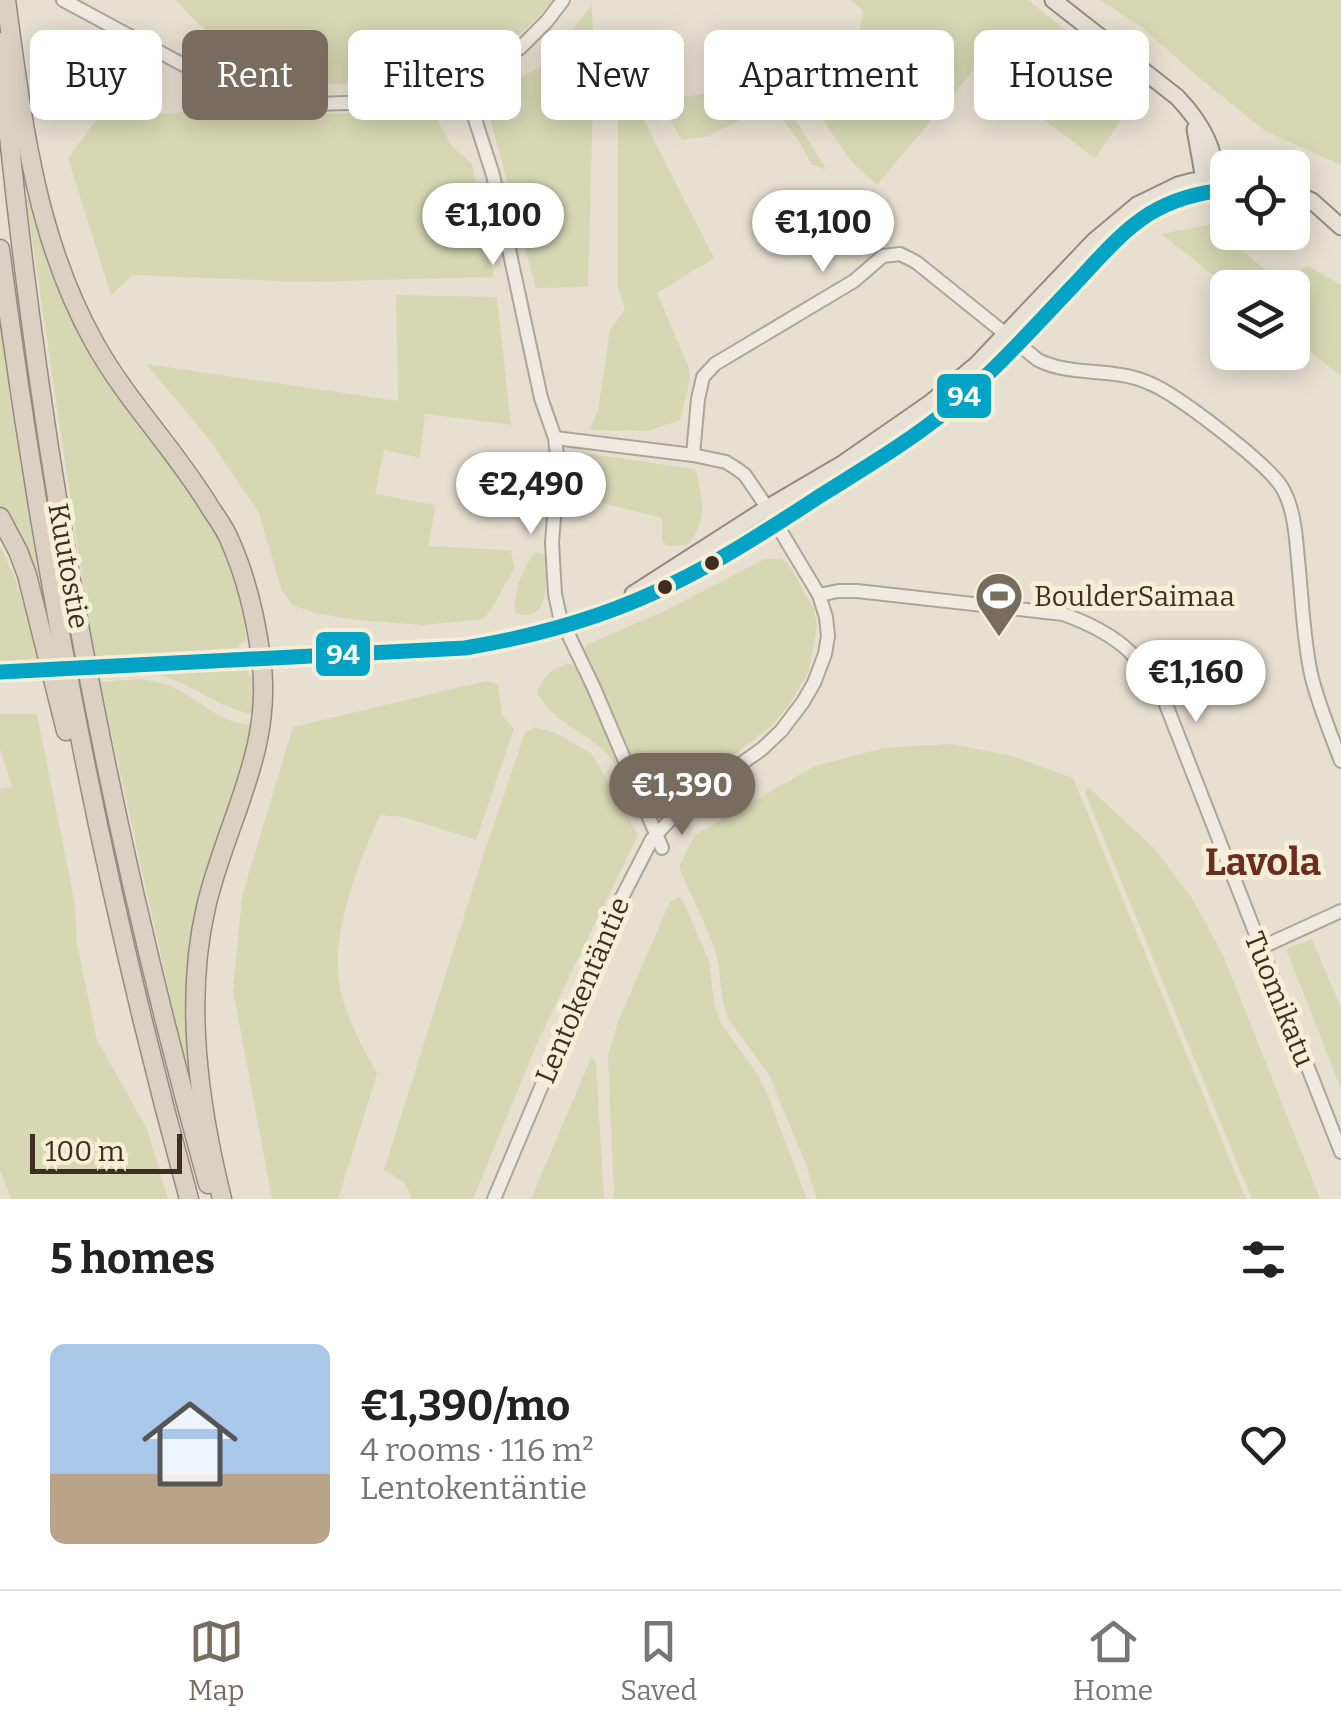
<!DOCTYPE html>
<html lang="en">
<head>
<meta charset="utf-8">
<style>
	:root { --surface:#fff; --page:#f6f6f6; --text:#222; --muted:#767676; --line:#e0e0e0; --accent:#786c5e }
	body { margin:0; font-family:Bitter,serif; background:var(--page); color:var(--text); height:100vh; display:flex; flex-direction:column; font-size:38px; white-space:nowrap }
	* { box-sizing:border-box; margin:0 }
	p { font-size:32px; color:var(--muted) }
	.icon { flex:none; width:55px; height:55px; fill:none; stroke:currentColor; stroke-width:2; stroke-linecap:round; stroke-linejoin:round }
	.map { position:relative; height:1199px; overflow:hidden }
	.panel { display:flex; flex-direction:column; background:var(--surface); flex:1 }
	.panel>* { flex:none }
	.hud { position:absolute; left:30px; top:30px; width:1282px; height:90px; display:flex; gap:20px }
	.tools { position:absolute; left:1210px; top:150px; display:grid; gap:20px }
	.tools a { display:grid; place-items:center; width:100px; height:100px; border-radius:15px; background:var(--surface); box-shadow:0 5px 25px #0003; font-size:50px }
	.scale { position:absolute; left:30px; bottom:25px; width:152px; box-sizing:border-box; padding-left:10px; border:5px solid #3d2e20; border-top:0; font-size:28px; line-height:35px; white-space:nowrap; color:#3d2e20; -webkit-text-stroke:8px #f7eed8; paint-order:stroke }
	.price { position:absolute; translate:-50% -85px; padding:0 22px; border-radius:35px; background:#fff; color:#222; font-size:32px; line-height:65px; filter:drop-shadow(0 2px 5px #0008) }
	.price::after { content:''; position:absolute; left:50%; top:60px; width:30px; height:22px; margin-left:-15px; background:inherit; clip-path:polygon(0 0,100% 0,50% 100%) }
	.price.current { background:var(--accent); color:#fff }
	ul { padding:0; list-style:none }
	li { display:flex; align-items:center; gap:30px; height:250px; padding:0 50px }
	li+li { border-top:2px solid var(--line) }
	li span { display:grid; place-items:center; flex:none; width:280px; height:200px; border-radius:15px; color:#555 }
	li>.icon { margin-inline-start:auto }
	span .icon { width:120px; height:120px; fill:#fffc; stroke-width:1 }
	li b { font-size:42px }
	h2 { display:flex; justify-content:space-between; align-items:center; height:120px; padding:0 50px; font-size:42px }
	.tag { padding:0 35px; border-radius:15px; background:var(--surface); box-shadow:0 5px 25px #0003; font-size:35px; line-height:90px }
	.tag.current { background:var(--accent); color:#fff }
	.tabs { display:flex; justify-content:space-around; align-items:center; height:140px; border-top:2px solid var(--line); background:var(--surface); font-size:28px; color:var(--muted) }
	.tabs a { display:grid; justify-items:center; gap:5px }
	.tabs .current { color:var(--accent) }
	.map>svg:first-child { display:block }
	.green { fill:#d6d7b3 }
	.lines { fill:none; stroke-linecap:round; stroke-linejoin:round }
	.minor-casing { stroke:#ada599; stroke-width:16 }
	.major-casing { stroke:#928b80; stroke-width:19 }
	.highway-casing { stroke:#928b80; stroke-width:21 }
	.minor { stroke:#efebe3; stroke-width:12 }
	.major { stroke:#e6e1d4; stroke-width:15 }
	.highway { stroke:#dad1c2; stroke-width:18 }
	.major-bridge-casing { stroke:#928b80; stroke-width:19; stroke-linecap:butt }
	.major-bridge { stroke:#e6e1d4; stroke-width:15 }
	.bus-1-casing { stroke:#f7eed8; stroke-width:22 }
	.bus-1 { stroke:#03a3c5; stroke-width:15 }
	.bus-dot { fill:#3d2e20; stroke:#f7eed8; stroke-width:4 }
	.labels { text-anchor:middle; stroke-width:10; stroke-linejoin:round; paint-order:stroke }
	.street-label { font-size:28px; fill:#3d2e20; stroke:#f7eed8 }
	.poi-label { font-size:28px; fill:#3d2e20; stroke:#f7eed8; text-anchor:start }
	.district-label { font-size:38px; font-weight:bold; fill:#6b2e1e; stroke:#f7eed8 }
	.line-badge { stroke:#f7eed8; stroke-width:4 }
	.badge-label { font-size:28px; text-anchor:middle; font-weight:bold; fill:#fff }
</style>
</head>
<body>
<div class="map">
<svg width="1341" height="1199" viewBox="0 0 1341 1199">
	<rect width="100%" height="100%" fill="#e7e0d1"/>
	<!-- green -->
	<g class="green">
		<path d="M176,0H553C504,58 480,61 408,73C395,75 384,80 371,82C296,94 223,56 176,0Z"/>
		<path d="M851,0H1028L1142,90L1095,158L975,68L877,185L851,161L802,90C825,64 884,92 914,100L924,93L855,59L863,11Z"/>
		<polygon points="1100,0 1341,0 1341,165 1265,131 1197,76 1143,28"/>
		<polygon points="592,5 594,58 588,287 536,288 484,96 545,65"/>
		<polygon points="618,69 714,258 657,293 689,369 690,379 680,420 648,431 589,430 598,410 610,330 625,309 618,288"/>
		<polygon points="774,86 827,170 811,164 800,143 774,108 752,114 706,137 682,140 668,116 672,98"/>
		<polygon points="246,107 314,113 382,114 430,107 451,145 472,164 494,277 303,282 133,275 111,295 68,158 97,119"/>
		<polygon points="26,198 30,198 53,279 87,347 121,401 192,491 223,541 243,605 246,639 237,648 94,657"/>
		<polygon points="1209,225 1279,280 1308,266 1341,285 1341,376 1293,338 1292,288 1229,287 1161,234"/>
		<polygon points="396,295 497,297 511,425 425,414 420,458 384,450 375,494 436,505 428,546 511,550 514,568 493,607 483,619 424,625 356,620 315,613 292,605 282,591 259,513 209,439 146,364 398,401"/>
		<polygon points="0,316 12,412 43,601 39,601 5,511 0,505"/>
		<path d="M584,453L695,469C703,496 708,523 687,545L667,546L662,540V518L575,496L577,458Z"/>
		<polygon points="0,546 15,578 42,661 0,663"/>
		<path d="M535,552C538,553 541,553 543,554C552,561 546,602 539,609C532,616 525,616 516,614C512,593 522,570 535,552Z"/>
		<polygon points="765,559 781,559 788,563 814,609 817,626 809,671 788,707 771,726 661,812 652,813 584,652 586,645 660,613"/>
		<path d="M568,663L577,667L641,807L638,811C628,790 620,765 602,749C581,730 550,720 537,692C544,675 551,670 568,663Z"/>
		<path d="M242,668C259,677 255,698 256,715C219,709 192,683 156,674V672Z"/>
		<path d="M140,679C151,681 162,683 172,687C199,699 223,727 254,724L252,741L201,895L193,1075L188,1077L100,682Z"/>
		<path d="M486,681L498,684L502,715L514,729L476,840L404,817L380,815C357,868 327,938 342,996C349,1024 364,1049 377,1074L338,1199H272L233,991L242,896L293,727Z"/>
		<polygon points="0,714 37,714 75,904 77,945 97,1040 147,1129 168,1199 11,1199 0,1169 0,789 12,787 0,748"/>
		<polygon points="534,727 555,733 592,754 638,835 538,1041 473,1199 412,1199 405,1183 384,1170 484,853 525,733"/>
		<path d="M951,744L1012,756L1073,778L1246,1199H817L805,1162L769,1075L727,1017C719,995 722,970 714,947C704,920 690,894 679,867L695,835L815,766L884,748Z"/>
		<polygon points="1088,787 1154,848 1193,900 1223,955 1320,1199 1252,1199 1085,793"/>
		<polygon points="679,897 682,899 709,961 714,1002 720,1022 757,1074 766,1091 807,1199 614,1199 608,1055 619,1019 670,902"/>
		<polygon points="1312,939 1341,1008 1341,1089 1286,949"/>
		<polygon points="591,1058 596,1062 604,1199 531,1199"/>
	</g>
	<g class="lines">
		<!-- minor casing -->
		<g class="minor-casing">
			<g id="minor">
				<polyline points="63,0 230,90 268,101 313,104 382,102 416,98 464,85 472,75 520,48 547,21 563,0"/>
				<polyline points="464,85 493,175 541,398 555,438 558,465 552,543 555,594 560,617 594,688 662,848"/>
				<path d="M693,455L698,399L703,377L715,364L854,281L883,256L900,254L916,262L1038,360C1072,377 1114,367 1149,383C1177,394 1265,462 1281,486C1294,506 1296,536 1298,560C1302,598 1303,637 1311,674C1318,704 1330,732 1341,761"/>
				<path d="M819,595L838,591H857L1063,614C1113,632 1141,653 1165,702L1341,1152"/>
				<polyline points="1260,948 1341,911"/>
				<polyline points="494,1199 617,907 652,839 687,802 762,749 781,731 803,702 814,683 825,654 828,636 826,617 819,595 762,500 745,475 737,469 726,462 693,455 555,438"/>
			</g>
		</g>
		<!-- major casing -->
		<g class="major-casing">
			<g id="major">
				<path d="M1053,0L1177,97C1200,121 1221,154 1213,188"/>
				<polyline points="1195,129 1205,185"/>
				<polyline points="1292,192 1312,201 1341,227"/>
				<polyline points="633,594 767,508 842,464 930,403 977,364 1094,241 1137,205 1178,185 1193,181 1228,179"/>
				<path d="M121,665L465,648C537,636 609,616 674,583C726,558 775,525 823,494C866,467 910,441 949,409C994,372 1032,329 1072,287C1096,262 1119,233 1149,214C1172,200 1200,192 1228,190"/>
				<polyline points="0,672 23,670"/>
			</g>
		</g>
		<!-- highway casing -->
		<g class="highway-casing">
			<g id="highway">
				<path d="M6,0C22,118 35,236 94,342C127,402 176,450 211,509C218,519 226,530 230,541C246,577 256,619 261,658C274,750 226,821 206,907C184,1002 199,1106 222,1199"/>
				<path d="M0,42C34,428 104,811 208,1184"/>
				<path d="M0,249C42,570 103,887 189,1199"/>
				<polyline points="0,517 18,551 27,575 66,731"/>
			</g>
		</g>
		<!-- minor -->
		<use href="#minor" class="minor"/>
		<!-- major -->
		<use href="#major" class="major"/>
		<!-- highway -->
		<use href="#highway" class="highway"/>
		<!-- major-bridge casing -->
		<g class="major-bridge-casing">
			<polyline id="major-bridge" points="23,670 121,665"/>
		</g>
		<!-- major-bridge -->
		<use href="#major-bridge" class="major-bridge"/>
		<!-- bus-1 casing -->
		<g class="bus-1-casing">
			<path id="bus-1" d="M0,672L465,648C537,636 609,616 674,583C726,558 775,525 823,494C866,467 910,441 949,409C994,372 1032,329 1072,287C1096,262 1119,233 1149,214C1172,200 1200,192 1228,190"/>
		</g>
		<!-- bus-1 -->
		<use href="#bus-1" class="bus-1"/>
	</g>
	<!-- icons -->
	<defs>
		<g id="stadium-pin" transform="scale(2.5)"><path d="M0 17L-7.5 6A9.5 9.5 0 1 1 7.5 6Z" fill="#786c5e" stroke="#f7eed8"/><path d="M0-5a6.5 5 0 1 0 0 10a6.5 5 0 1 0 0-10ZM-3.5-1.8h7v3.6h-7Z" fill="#fff"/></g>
	</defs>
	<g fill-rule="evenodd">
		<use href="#stadium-pin" x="999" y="596"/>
	</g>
	<!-- markers -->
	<g class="bus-dot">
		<circle cx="712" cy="563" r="9"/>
		<circle cx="665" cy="587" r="9"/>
	</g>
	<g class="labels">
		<!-- street labels -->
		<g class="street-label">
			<text transform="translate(69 566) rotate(80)" y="10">Kuutostie</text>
			<text transform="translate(582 990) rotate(-67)" y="10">Lentokentäntie</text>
			<text transform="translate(1280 999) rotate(68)" y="10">Tuomikatu</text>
		</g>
		<!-- poi labels -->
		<g class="poi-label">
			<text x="1034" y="606">BoulderSaimaa</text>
		</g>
		<!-- district labels -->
		<g class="district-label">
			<text x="1263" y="875">Lavola</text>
		</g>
	</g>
	<g class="line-badge">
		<rect x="935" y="372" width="58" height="48" rx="10" fill="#03a3c5"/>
		<rect x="314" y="630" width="58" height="48" rx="10" fill="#03a3c5"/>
	</g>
	<g class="badge-label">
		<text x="964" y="406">94</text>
		<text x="343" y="664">94</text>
	</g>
</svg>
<div class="tools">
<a><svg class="icon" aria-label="locate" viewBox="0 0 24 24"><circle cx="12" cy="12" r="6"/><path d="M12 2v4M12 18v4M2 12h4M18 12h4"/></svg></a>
<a><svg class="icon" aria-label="layers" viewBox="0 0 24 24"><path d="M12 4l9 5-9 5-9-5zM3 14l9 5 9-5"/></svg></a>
</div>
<div class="scale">100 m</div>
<b class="price" style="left:493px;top:268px">€1,100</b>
<b class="price" style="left:823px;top:275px">€1,100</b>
<b class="price" style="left:531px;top:537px">€2,490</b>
<b class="price" style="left:1196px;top:725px">€1,160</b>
<b class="price current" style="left:682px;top:838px">€1,390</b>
<div class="hud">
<a class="tag">Buy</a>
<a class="tag current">Rent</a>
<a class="tag">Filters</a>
<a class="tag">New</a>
<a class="tag">Apartment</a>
<a class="tag">House</a>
</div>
</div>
<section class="panel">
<h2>5 homes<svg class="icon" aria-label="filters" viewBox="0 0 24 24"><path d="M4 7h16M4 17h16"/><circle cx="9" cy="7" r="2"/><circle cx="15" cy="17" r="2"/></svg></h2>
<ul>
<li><span style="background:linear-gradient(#a9c7e8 65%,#b9a48a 0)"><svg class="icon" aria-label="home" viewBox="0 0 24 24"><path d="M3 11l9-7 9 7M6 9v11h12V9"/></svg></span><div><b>€1,390/mo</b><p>4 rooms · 116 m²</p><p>Lentokentäntie</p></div><svg class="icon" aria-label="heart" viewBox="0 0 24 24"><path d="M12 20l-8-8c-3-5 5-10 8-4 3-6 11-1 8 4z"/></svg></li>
</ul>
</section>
<nav class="tabs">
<a class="current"><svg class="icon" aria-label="map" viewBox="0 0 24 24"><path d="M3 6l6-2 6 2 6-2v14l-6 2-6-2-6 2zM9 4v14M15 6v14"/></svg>Map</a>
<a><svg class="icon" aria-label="saved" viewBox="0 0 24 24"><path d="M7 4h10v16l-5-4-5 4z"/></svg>Saved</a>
<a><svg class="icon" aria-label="home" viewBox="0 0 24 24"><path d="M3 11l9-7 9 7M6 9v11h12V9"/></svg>Home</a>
</nav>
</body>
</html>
